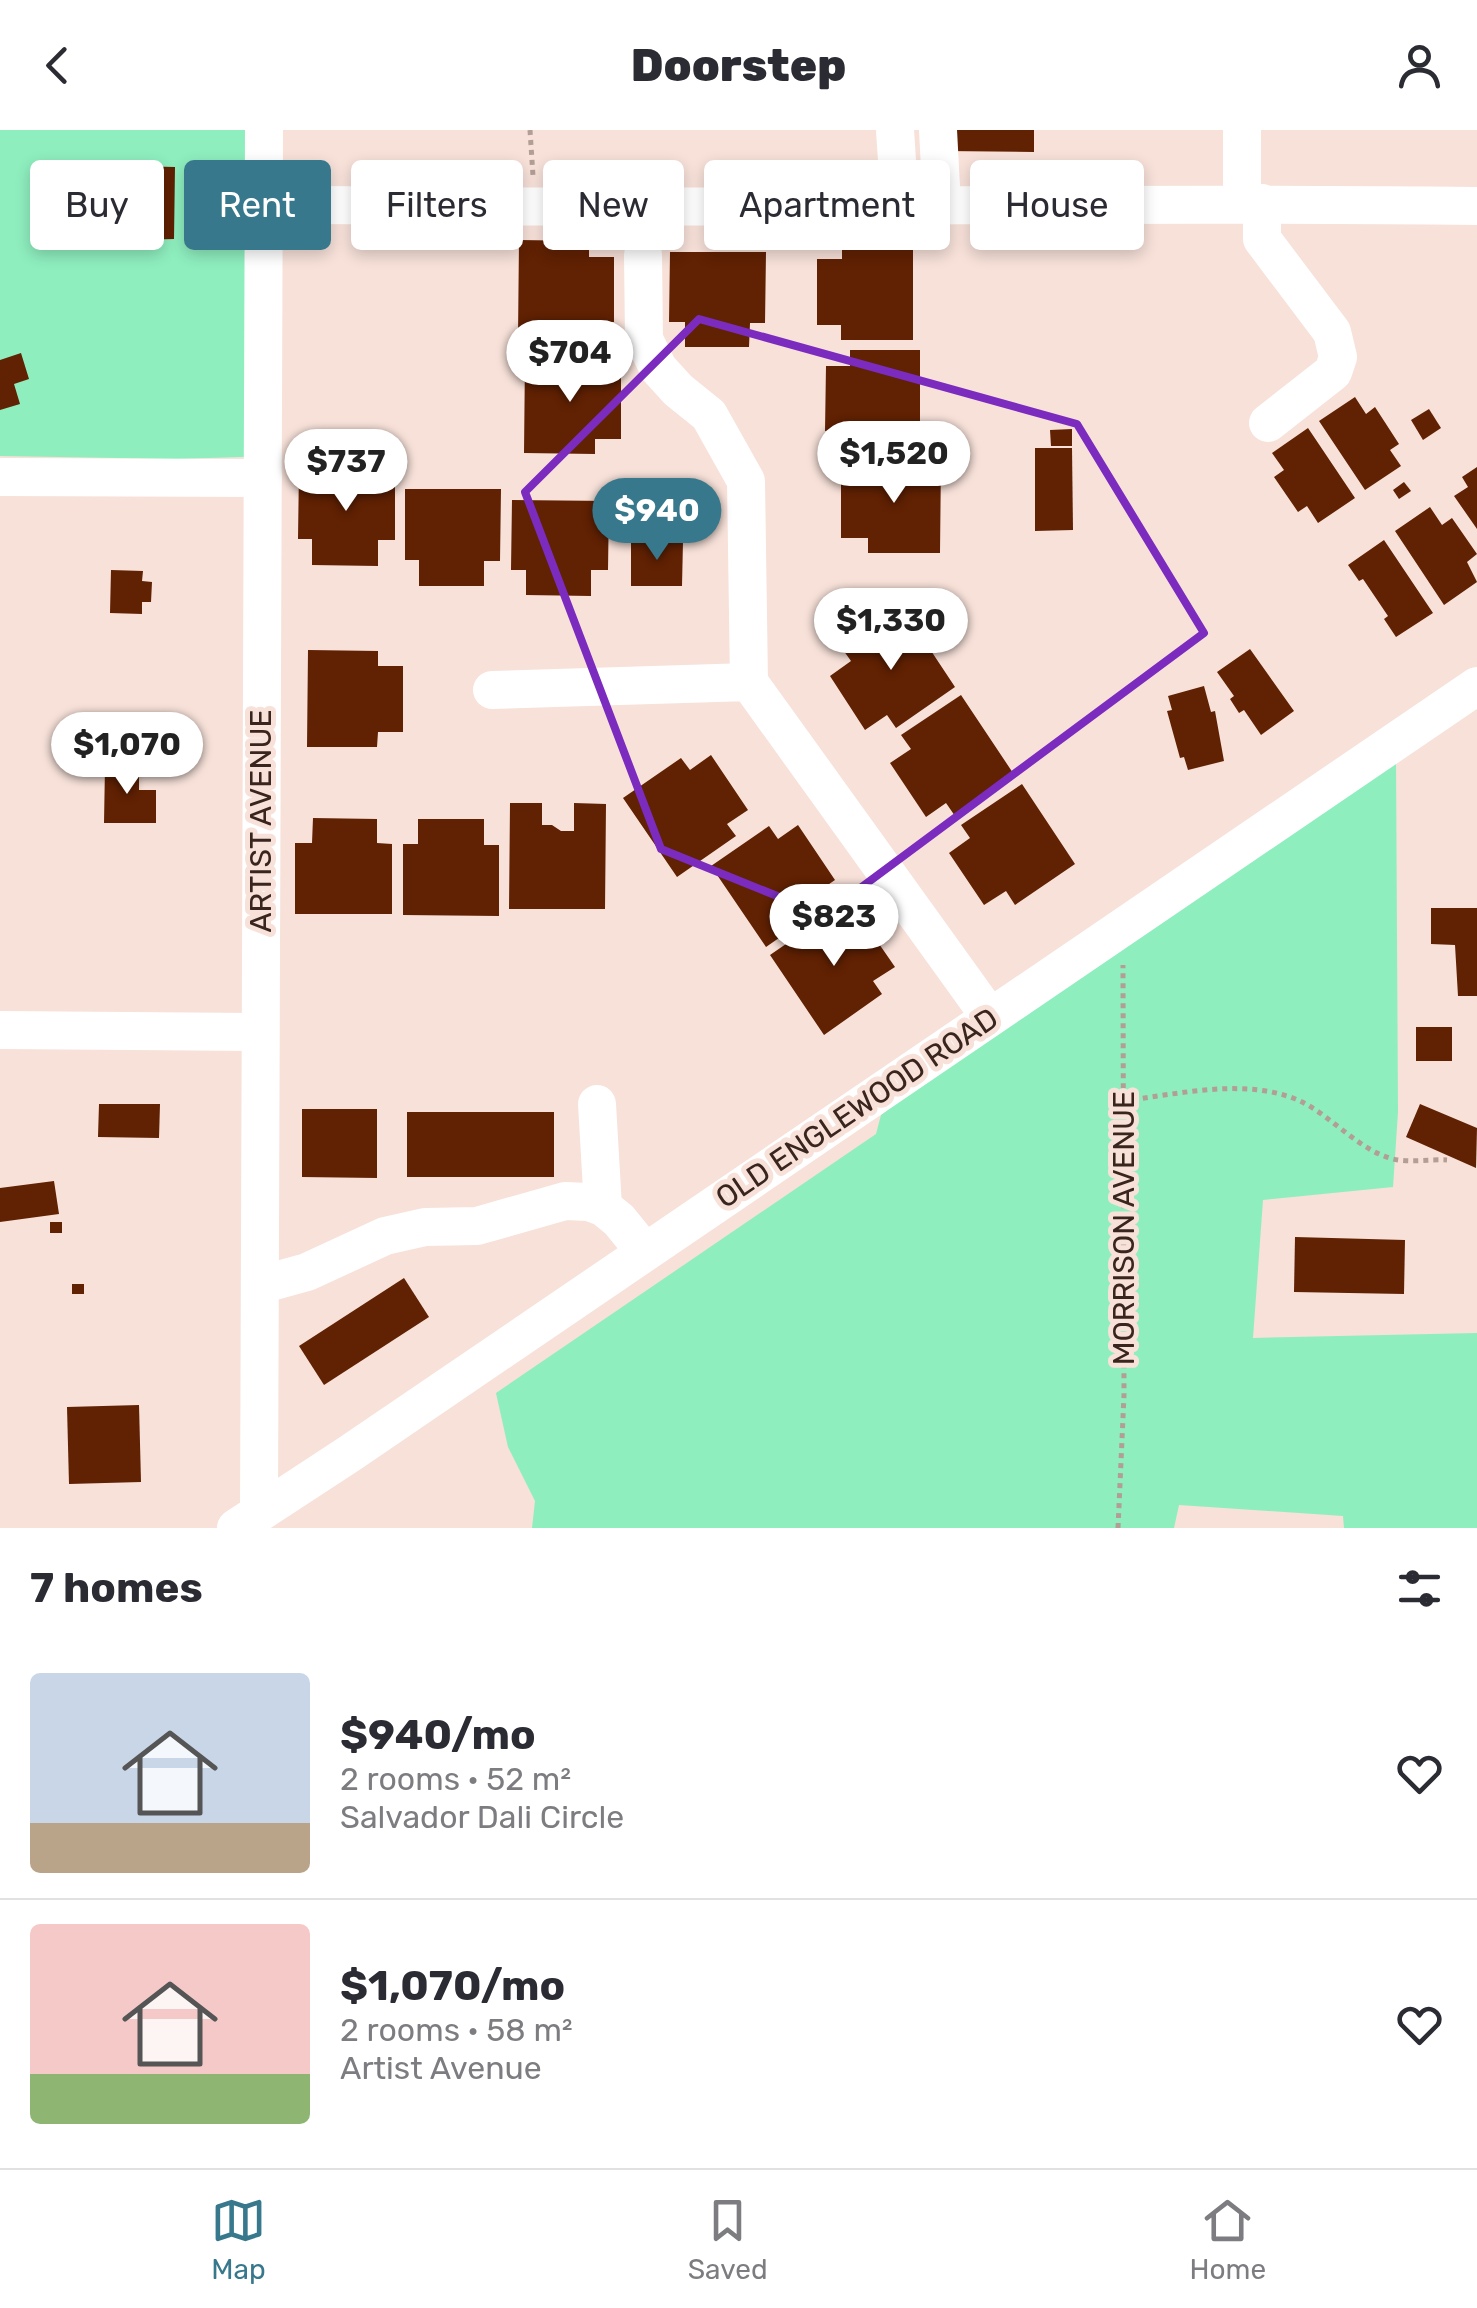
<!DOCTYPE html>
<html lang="en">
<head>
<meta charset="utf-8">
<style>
	:root { --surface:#fff; --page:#f2f2f3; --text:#2b2b33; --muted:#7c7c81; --line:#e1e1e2; --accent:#38788c }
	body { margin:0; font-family:Rubik,sans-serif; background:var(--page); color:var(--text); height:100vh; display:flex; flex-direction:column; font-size:38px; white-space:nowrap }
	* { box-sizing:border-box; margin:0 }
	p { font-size:32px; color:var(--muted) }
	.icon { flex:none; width:55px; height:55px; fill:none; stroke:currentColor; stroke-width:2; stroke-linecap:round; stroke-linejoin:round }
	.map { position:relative; height:1398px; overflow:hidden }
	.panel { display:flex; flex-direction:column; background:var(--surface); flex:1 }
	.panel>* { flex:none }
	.banner { position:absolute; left:30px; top:30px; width:1418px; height:90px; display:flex; gap:20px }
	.price { position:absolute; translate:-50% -85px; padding:0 22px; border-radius:35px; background:#fff; color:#222; font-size:32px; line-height:65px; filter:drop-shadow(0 2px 5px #0008) }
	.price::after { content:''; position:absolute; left:50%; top:60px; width:30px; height:22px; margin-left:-15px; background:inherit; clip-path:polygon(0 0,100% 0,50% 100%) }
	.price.current { background:var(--accent); color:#fff }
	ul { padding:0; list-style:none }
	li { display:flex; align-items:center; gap:30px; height:250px; padding:0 30px }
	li+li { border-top:2px solid var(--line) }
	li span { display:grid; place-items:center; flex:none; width:280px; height:200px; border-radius:10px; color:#555 }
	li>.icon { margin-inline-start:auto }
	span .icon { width:120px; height:120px; fill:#fffc; stroke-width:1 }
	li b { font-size:42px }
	h2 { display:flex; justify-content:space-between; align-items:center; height:120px; padding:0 30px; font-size:42px }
	.tag { padding:0 35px; border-radius:10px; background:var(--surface); box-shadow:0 5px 15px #0003; font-size:35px; line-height:90px }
	.tag.current { background:var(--accent); color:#fff }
	header { display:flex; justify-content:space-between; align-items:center; height:130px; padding:0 30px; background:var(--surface); font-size:45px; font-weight:800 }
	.dock { display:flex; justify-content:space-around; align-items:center; height:140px; border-top:2px solid var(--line); background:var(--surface); font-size:28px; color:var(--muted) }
	.dock a { display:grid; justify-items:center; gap:5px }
	.dock .current { color:var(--accent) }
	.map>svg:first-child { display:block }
	.green { fill:#8eeebe }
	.building { fill:#612103 }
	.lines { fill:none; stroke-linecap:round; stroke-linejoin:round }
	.path { stroke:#b39e96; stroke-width:5; stroke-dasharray:5 5; stroke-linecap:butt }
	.minor { stroke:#fff; stroke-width:38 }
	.marked { fill:none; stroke:#7b2cbf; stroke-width:8; stroke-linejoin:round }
	.labels { text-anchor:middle; stroke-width:10; stroke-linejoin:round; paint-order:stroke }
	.street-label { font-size:30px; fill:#39251d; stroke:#f7e1d9 }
</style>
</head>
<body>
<header><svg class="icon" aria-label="back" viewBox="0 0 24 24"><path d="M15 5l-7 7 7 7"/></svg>Doorstep<svg class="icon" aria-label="person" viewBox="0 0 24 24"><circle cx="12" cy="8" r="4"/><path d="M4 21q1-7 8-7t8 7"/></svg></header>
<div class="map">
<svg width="1477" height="1398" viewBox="0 0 1477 1398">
	<rect width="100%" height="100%" fill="#f7e1d9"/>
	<!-- green -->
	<g class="green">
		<polygon points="0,0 266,0 276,326 176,329 0,326"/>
		<polygon points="1396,630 1398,982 1393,1057 1263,1070 1253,1208 1477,1203 1477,1398 1344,1398 1343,1386 1179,1375 1174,1398 532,1398 535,1371 508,1317 496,1263 876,1004 881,985 925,950"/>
	</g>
	<!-- building -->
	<g class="building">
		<polygon points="944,0 1034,0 1034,22 944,21"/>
		<polygon points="133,36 175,37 174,109 137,110 138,85 149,86 149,81 131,80"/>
		<polygon points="519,110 589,111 589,127 614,127 614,192 588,192 588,207 518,207"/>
		<polygon points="842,114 913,114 913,210 841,210 841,195 817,195 817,129 842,129"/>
		<polygon points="670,122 766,122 765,193 750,193 749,217 685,217 685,192 669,192"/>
		<polygon points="850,220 920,220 920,317 849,317 849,302 825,301 826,236 850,236"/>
		<polygon points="21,223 29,249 14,254 20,274 0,280 0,230"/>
		<polygon points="525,227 595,227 595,243 621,243 621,309 595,309 595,324 524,323"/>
		<polygon points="1355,267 1366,284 1375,277 1399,314 1390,320 1401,336 1365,360 1319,291"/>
		<polygon points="1429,279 1441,298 1423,310 1411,290"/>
		<polygon points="1308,298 1355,368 1318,393 1307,376 1298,382 1274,347 1284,340 1272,323"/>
		<polygon points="1072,299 1072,316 1051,316 1050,300"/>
		<polygon points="1035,318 1072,318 1073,400 1035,401"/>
		<polygon points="868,328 941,329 940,423 868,423 868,408 841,408 841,342 868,343"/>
		<polygon points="1477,337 1477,399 1454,366 1468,357 1462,347"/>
		<polygon points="299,339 395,340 395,410 378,410 378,436 312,435 312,409 298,409"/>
		<polygon points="1404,352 1411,361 1399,369 1393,360"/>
		<polygon points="405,359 501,359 500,431 484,431 484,456 419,456 419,430 405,430"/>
		<polygon points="512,370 609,371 608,440 591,440 591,466 526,465 526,440 511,440"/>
		<polygon points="1430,377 1442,395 1452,388 1477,424 1467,432 1477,452 1444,475 1395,401"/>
		<rect x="639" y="382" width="30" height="16"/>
		<polygon points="1384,410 1433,483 1396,507 1384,489 1388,486 1363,449 1359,451 1348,435"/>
		<polygon points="631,411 683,411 682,456 631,456"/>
		<polygon points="111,440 143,441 142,451 152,452 151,472 142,472 142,484 110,483"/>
		<polygon points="902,477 955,557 896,598 887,585 865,600 830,546 851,531 841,517"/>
		<polygon points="1250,519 1294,581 1261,605 1244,580 1239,583 1230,569 1234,566 1217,542"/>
		<polygon points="308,520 378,521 378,536 403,536 403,602 378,602 377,617 307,617"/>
		<polygon points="1204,556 1211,582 1215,581 1224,631 1188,640 1184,627 1180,628 1167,581 1172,580 1168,566"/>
		<polygon points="961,565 1015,646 955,686 946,673 926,687 890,633 911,619 901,605"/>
		<polygon points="711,625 748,680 727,694 736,706 677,747 623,668 681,628 690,640"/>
		<polygon points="105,636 139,636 139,660 156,660 156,693 104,693"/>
		<polygon points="1022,654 1075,734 1015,775 1006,761 984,775 949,723 970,708 961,695"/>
		<polygon points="510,673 542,673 542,695 552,695 561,701 574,701 574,673 606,674 605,779 509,779"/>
		<polygon points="313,688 377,689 377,713 392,714 392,784 295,784 295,713 312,713"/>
		<polygon points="418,689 484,689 484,715 499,715 499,786 403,785 403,714 418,714"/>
		<polygon points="798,695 835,750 816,763 825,776 766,817 711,736 769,696 778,709"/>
		<polygon points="1431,778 1477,778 1477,866 1458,866 1455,815 1431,814"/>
		<polygon points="857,782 895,837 873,851 882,864 824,905 770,825 828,785 836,797"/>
		<rect x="1416" y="897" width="36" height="34"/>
		<polygon points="99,974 160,974 159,1008 98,1007"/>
		<polygon points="1420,974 1477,998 1476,1038 1406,1007"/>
		<polygon points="302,979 377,979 377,1048 302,1047"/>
		<rect x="407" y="982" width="147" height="65"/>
		<polygon points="54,1051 59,1084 0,1092 0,1058"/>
		<rect x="50" y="1092" width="12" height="11"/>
		<polygon points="1295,1107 1405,1110 1404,1164 1294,1162"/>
		<polygon points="404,1148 429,1187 324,1255 299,1216"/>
		<rect x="72" y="1154" width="12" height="10"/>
		<polygon points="139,1275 141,1352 69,1354 67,1277"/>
	</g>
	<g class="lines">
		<!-- path -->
		<g class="path">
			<polyline points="530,0 533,46"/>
			<path d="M1123,971C1179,964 1247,947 1300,971C1332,986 1358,1020 1393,1029C1409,1033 1431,1029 1447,1030"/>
			<polyline points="1118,1398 1124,1265 1123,835"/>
		</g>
		<!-- minor -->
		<g class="minor">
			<polyline points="895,0 900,77"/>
			<polyline points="938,0 942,76"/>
			<polyline points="1242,73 1242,0"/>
			<polyline points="1262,73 1262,109 1332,202 1338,227 1333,242 1268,293"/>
			<path d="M263,74C668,81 1072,71 1477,76"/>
			<polyline points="643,125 644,209 658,238 678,260 709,285 746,351 749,552"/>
			<polyline points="0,347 263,348"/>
			<polyline points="492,560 749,552 990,887"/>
			<polyline points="0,900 260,902"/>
			<polyline points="597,974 603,1077"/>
			<polyline points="260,1155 307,1142 385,1106 425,1097 477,1096 565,1071 589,1072 603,1077 619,1090 645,1122"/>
			<polyline points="259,1382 264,0"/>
			<polyline points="236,1398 349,1324 1477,556"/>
		</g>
	</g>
	<!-- marked area -->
	<path class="marked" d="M699,189L1077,294L1204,503L824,785L661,719L525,362Z"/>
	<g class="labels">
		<!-- street labels -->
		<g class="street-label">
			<text transform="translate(261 691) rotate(-90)" y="10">ARTIST AVENUE</text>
			<text transform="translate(857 978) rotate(-34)" y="10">OLD ENGLEWOOD ROAD</text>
			<text transform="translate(1124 1098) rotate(-90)" y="10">MORRISON AVENUE</text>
		</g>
	</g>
</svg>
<b class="price" style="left:570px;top:275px">$704</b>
<b class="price" style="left:894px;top:376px">$1,520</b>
<b class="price" style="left:346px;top:384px">$737</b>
<b class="price current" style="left:657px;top:433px">$940</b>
<b class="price" style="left:891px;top:543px">$1,330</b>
<b class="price" style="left:127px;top:667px">$1,070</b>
<b class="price" style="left:834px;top:839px">$823</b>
<div class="banner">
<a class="tag">Buy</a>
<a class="tag current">Rent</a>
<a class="tag">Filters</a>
<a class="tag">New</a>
<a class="tag">Apartment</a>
<a class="tag">House</a>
</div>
</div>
<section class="panel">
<h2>7 homes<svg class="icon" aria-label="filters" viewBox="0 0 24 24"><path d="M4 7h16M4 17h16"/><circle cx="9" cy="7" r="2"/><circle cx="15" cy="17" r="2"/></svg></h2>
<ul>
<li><span style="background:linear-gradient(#c9d6e8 75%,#b9a48a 0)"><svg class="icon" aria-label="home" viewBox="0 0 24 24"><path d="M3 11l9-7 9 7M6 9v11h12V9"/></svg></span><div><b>$940/mo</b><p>2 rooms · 52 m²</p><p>Salvador Dali Circle</p></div><svg class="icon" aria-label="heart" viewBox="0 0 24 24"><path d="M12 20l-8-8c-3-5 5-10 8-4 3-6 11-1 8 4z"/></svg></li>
<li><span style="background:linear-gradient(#f6c9c9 75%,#8fb573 0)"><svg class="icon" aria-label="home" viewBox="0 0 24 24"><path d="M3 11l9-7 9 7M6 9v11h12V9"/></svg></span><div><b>$1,070/mo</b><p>2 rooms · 58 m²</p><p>Artist Avenue</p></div><svg class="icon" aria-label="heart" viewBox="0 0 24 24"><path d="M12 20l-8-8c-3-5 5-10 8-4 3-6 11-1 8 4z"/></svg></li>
</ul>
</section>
<nav class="dock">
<a class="current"><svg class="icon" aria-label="map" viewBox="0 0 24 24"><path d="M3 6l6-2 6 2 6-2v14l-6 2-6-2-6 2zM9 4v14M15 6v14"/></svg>Map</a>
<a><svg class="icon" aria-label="saved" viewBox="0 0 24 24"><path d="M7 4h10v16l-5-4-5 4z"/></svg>Saved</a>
<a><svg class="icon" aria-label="home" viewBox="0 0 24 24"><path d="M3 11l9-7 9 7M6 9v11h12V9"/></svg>Home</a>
</nav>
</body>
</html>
